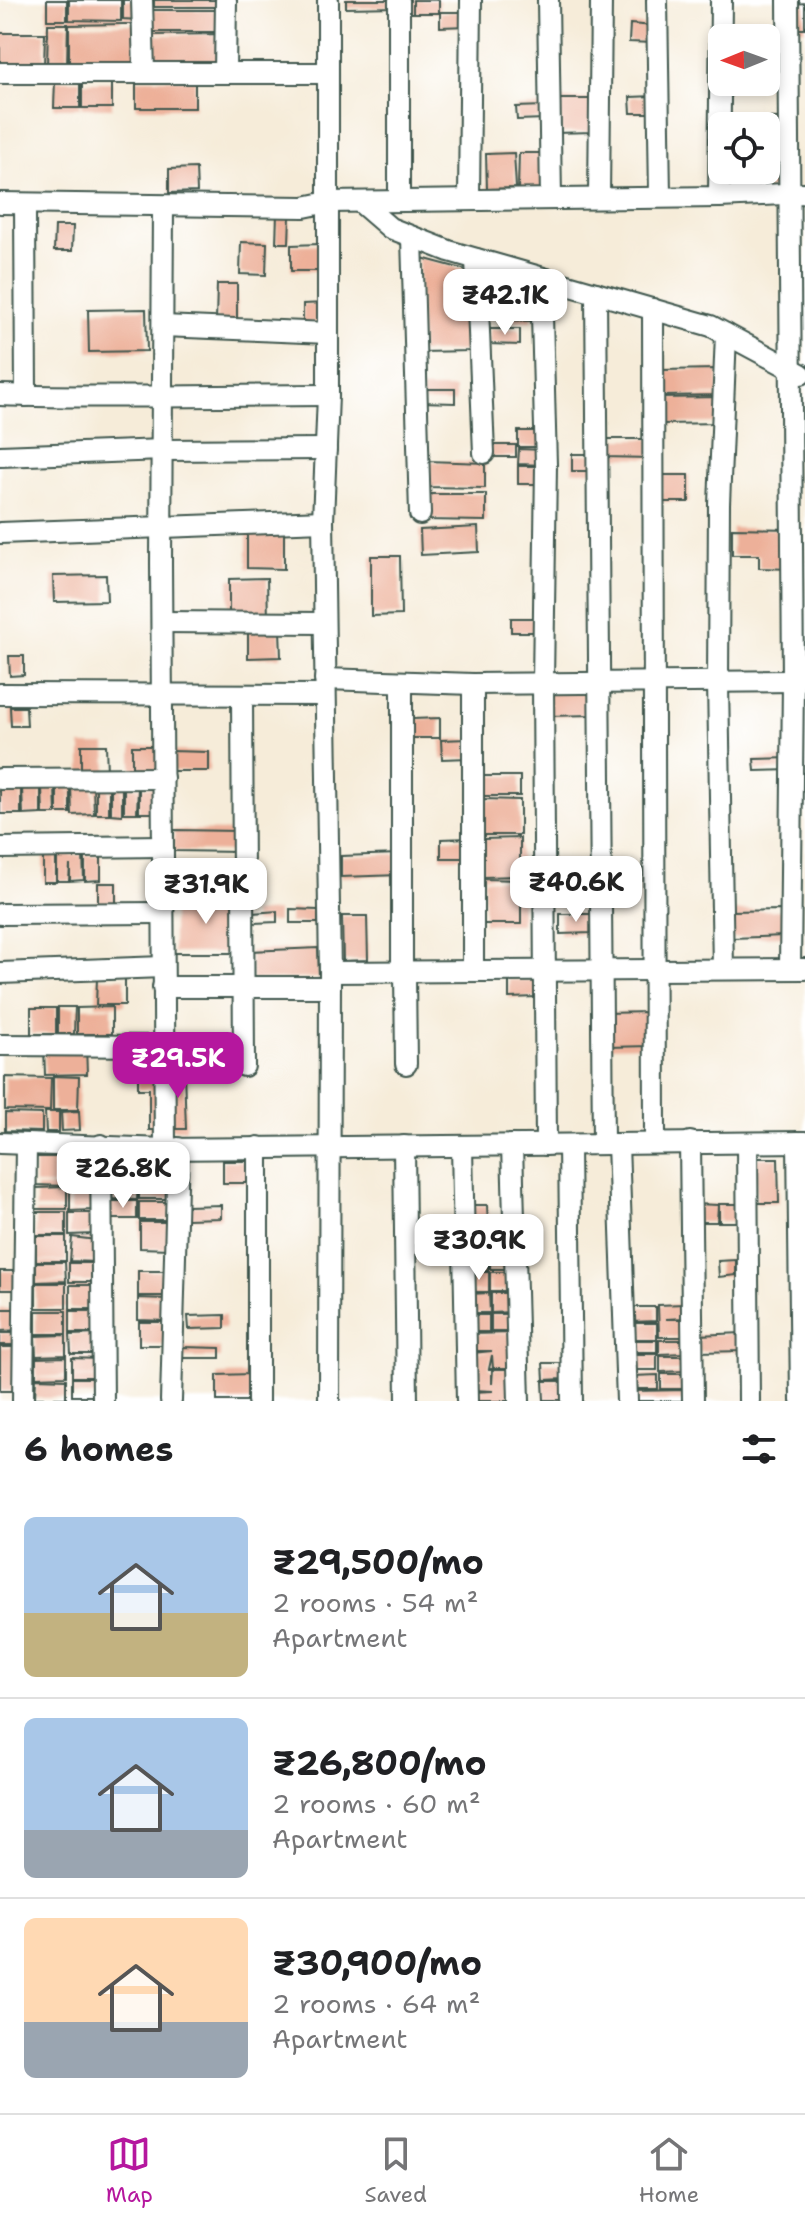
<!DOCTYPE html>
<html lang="en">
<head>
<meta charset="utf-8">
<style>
	:root { --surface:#fff; --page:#f6f6f6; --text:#202124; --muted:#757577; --line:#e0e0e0; --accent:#b5179e }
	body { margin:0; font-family:"Shantell Sans",sans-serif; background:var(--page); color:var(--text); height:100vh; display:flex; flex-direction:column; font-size:30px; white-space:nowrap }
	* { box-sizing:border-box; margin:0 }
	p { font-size:26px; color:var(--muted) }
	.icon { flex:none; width:44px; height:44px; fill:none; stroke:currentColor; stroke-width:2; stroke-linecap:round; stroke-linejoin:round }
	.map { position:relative; height:1401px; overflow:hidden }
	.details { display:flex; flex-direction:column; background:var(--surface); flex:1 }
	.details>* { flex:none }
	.needle { width:52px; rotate:269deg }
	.tools { position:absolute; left:708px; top:24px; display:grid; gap:16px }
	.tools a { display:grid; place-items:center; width:72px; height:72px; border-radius:12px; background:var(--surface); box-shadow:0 4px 12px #0003; font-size:40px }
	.price { position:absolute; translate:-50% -68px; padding:0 18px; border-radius:16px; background:#fff; color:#222; font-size:26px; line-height:52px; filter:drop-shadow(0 2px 4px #0008) }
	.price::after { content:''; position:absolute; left:50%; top:48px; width:24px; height:18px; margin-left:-12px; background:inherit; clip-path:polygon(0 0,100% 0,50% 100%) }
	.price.on { background:var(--accent); color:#fff }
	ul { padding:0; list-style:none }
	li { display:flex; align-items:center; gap:24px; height:200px; padding:0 24px }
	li+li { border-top:2px solid var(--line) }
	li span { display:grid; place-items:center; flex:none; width:224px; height:160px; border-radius:12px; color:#555 }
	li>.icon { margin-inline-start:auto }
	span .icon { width:96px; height:96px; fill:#fffc; stroke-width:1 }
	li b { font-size:34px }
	h2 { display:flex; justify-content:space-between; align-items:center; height:96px; padding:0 24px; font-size:34px }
	.dock { display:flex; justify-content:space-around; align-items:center; height:112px; border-top:2px solid var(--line); background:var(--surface); font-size:22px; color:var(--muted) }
	.dock a { display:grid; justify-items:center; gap:4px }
	.dock .on { color:var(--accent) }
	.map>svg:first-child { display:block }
	.building { fill:#edb099 }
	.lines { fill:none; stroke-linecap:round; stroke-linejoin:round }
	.minor-casing { stroke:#3f574d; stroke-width:24 }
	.minor { stroke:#fff; stroke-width:20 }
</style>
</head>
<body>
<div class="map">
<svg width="805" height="1401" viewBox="0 0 805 1401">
	<rect width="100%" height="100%" fill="#fff"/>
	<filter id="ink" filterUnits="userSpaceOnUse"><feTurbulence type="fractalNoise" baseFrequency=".0125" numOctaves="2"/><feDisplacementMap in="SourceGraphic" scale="16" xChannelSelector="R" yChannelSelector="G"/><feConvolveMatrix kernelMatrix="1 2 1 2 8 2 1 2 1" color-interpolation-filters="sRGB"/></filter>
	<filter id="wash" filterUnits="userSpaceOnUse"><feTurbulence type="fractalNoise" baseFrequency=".006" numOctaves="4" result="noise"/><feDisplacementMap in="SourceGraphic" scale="32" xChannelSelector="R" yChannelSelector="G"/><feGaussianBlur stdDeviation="1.8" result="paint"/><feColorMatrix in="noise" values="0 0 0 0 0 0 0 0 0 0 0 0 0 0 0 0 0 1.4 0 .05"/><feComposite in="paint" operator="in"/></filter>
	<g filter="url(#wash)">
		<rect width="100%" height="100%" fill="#f6ecd9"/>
		<g id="blocks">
			<!-- building -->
			<g class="building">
				<rect x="47" y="0" width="20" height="20"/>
				<polygon points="69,0 121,0 121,21 69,20"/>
				<polygon points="123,0 139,0 139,20 123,19"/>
				<rect x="154" y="0" width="66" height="7"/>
				<polygon points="346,0 397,0 397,7 346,8"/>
				<rect x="413" y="0" width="26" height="13"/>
				<polygon points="805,3 805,29 796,29 795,4"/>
				<rect x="151" y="10" width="69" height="22"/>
				<polygon points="440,12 468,12 468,26 440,27"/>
				<polygon points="48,24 68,24 67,67 47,67"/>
				<polygon points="123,24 139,24 138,66 69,67 69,25"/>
				<polygon points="630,24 654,26 653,43 629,42"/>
				<polygon points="0,33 45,33 44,67 0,67"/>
				<polygon points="220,34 221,68 150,68 150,35"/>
				<rect x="136" y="79" width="59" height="29"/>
				<polygon points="55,80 80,80 80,108 54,108"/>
				<rect x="82" y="82" width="30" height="26"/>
				<polygon points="654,96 655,113 631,113 630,97"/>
				<polygon points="555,99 593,99 593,132 555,133"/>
				<polygon points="544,106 545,119 517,120 516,107"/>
				<polygon points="723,117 782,118 782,146 766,146 766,126 722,126"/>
				<polygon points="766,148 781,148 780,188 723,187 723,170 766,170"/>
				<polygon points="514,153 516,188 487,189 486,154"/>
				<polygon points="519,153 545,153 545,190 518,190"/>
				<polygon points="196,168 197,192 169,193 169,169"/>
				<polygon points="277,214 290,215 289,243 276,243"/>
				<polygon points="55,226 73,226 72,251 54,251"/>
				<polygon points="241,242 267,243 266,275 240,274"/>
				<polygon points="320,244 320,271 291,271 291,245"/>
				<polygon points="418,257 470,271 470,351 421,352"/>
				<polygon points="217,284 237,284 237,322 216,322"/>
				<polygon points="510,285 532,285 532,321 510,320"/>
				<polygon points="326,303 326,322 303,323 303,304"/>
				<polygon points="146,309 147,351 89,352 88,310"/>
				<polygon points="490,329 520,329 520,345 489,344"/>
				<polygon points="718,369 719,395 662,396 661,370"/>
				<polygon points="421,389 455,389 455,403 421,402"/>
				<polygon points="719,397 720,423 662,424 661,398"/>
				<rect x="518" y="431" width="26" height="16"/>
				<polygon points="604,439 651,439 651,458 604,457"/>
				<rect x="490" y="445" width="26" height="12"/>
				<polygon points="519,449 544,450 544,465 518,464"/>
				<rect x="572" y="454" width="24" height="17"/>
				<polygon points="427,461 485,463 485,488 426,487"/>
				<polygon points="518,466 544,466 543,484 518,484"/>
				<rect x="662" y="475" width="27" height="27"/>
				<polygon points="426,494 486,494 486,521 426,520"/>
				<polygon points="247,527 284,527 284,569 247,568"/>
				<polygon points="478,527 479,552 421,555 420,530"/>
				<polygon points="732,528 792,529 791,569 759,568 759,555 732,555"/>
				<polygon points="371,556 400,556 401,615 371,616"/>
				<polygon points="106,575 107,601 54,602 53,576"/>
				<polygon points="267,578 268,620 229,621 229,579"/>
				<rect x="511" y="618" width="27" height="14"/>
				<polygon points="280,629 281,657 248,658 248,630"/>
				<polygon points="9,656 24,656 24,675 10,676"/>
				<polygon points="547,688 593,688 593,715 547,716"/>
				<polygon points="10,707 26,707 27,726 11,726"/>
				<polygon points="440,718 440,738 412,738 412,719"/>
				<polygon points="468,739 469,758 442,759 441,740"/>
				<polygon points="81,745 106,745 107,772 81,772"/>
				<rect x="132" y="746" width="26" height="27"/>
				<polygon points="170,751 209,752 209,771 170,771"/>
				<polygon points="791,758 791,770 755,771 754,759"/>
				<rect x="483" y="776" width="37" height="20"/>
				<polygon points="111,784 122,785 122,815 111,814"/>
				<polygon points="71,785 93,785 94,814 72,815"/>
				<rect x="96" y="785" width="13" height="29"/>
				<polygon points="70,786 70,813 57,813 57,787"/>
				<rect x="0" y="787" width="21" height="27"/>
				<polygon points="22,787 41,787 41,814 23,815"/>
				<polygon points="42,787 55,787 56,814 43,814"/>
				<polygon points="124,787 138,787 137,813 124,813"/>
				<rect x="139" y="787" width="19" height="26"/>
				<polygon points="484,799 520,800 520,835 484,835"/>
				<polygon points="174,830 240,831 240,852 174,851"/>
				<polygon points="470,838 470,858 441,858 441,839"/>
				<polygon points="520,838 520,876 483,877 483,839"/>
				<polygon points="399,854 400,875 341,877 341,856"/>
				<polygon points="57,855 83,855 84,880 70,881 70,865 69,881 57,881"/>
				<polygon points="85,855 101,855 101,880 85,881"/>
				<rect x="43" y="856" width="13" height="26"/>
				<polygon points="484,879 521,880 521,924 484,924"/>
				<rect x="98" y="883" width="18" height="26"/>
				<rect x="173" y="898" width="67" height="55"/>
				<polygon points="290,909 318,910 318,923 290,923"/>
				<polygon points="783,910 783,936 732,938 731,911"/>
				<polygon points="277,911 277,922 254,923 253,913"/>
				<polygon points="560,914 592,914 592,933 560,934"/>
				<polygon points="342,916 367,916 368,960 343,961"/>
				<polygon points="318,948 319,978 252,980 250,951"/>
				<polygon points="97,978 125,978 125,1005 96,1005"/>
				<polygon points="509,980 537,980 537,997 509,998"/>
				<polygon points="58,1007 75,1007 74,1034 58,1034"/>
				<polygon points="112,1007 112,1034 77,1034 77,1008"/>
				<rect x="31" y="1008" width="25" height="26"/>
				<polygon points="649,1012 651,1046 607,1047 606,1013"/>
				<polygon points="86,1046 87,1074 45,1075 44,1047"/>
				<polygon points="169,1071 184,1071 186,1129 171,1129"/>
				<polygon points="138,1075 162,1075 162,1130 149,1130 149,1089 138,1089"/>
				<polygon points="53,1076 79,1077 78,1110 53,1110"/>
				<polygon points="5,1077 51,1078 50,1111 5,1110"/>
				<polygon points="79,1111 80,1130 62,1131 61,1112"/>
				<polygon points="45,1112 59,1112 59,1132 46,1132"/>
				<polygon points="5,1113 42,1114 42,1132 5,1131"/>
				<polygon points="35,1157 69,1157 68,1186 35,1185"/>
				<polygon points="70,1157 94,1159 93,1183 70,1183"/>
				<polygon points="755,1158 778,1158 779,1203 756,1203"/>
				<rect x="223" y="1161" width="32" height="22"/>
				<polygon points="110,1179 138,1180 137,1200 109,1199"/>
				<rect x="139" y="1181" width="32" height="18"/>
				<polygon points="70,1185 95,1187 93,1210 70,1211"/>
				<polygon points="67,1187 67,1209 36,1209 36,1188"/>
				<rect x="109" y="1201" width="28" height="18"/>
				<rect x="139" y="1202" width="32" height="18"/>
				<polygon points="695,1204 718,1205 717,1222 695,1222"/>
				<rect x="719" y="1204" width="23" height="18"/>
				<polygon points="221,1205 221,1218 187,1219 187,1206"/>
				<polygon points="466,1205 487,1205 488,1225 467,1225"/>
				<rect x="36" y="1212" width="30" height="23"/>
				<polygon points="69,1213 95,1213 94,1234 69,1235"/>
				<polygon points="140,1222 169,1222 169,1249 140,1248"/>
				<polygon points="509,1227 510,1246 489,1247 489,1228"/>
				<rect x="467" y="1229" width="20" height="18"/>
				<rect x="36" y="1236" width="30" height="25"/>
				<polygon points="72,1237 96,1240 95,1262 70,1261"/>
				<polygon points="468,1249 488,1249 488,1270 468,1269"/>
				<rect x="490" y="1250" width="19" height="19"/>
				<polygon points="736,1260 736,1275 719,1277 718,1261"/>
				<polygon points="36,1262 65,1262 66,1281 36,1282"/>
				<rect x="69" y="1263" width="29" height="19"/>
				<rect x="0" y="1271" width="22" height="19"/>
				<rect x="138" y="1271" width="31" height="25"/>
				<rect x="469" y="1272" width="20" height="20"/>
				<rect x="490" y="1272" width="20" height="19"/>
				<rect x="36" y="1283" width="30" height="25"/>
				<rect x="70" y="1285" width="29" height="24"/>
				<polygon points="489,1293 490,1313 470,1313 470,1294"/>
				<polygon points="491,1293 511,1293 511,1312 491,1313"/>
				<polygon points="138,1298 168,1299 168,1321 138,1320"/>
				<polygon points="684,1304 684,1318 666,1319 685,1319 685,1337 659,1337 658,1305"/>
				<polygon points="630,1307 656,1307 656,1321 631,1322"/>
				<polygon points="0,1309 22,1309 22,1330 0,1331"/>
				<rect x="36" y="1311" width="30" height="23"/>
				<polygon points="70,1311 98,1311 99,1333 70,1333"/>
				<rect x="491" y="1314" width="21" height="18"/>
				<polygon points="225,1315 225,1328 189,1329 188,1316"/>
				<rect x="469" y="1315" width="20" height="17"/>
				<rect x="139" y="1322" width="29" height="23"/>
				<rect x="631" y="1323" width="26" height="16"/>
				<rect x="0" y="1333" width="22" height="12"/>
				<polygon points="513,1333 514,1368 493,1368 492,1355 489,1369 492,1369 492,1384 493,1369 514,1369 515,1401 472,1401 472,1392 493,1391 473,1390 472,1353 492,1351 471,1351 470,1334"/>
				<polygon points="742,1333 743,1351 698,1352 698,1335"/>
				<polygon points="98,1334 98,1354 71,1354 70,1335"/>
				<polygon points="66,1335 66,1355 36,1356 35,1336"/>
				<rect x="631" y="1340" width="26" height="12"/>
				<polygon points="659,1340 686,1340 686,1353 659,1354"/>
				<polygon points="0,1347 22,1347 23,1391 0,1391"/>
				<polygon points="183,1347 220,1348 220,1358 183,1358"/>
				<rect x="629" y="1354" width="28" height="16"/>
				<polygon points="660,1356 687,1356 687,1371 660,1372"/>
				<polygon points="66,1357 66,1376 36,1377 36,1358"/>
				<polygon points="72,1358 98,1359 98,1377 72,1377"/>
				<polygon points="543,1363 564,1363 564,1379 544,1380"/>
				<polygon points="251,1374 251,1401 217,1401 217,1375"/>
				<rect x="661" y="1374" width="27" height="15"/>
				<polygon points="658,1375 658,1389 633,1389 633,1376"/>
				<polygon points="36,1378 66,1379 66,1398 35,1398"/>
				<rect x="72" y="1378" width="26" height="18"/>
				<polygon points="543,1381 565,1381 565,1400 544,1400"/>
				<polygon points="688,1390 688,1401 633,1401 633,1391"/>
			</g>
		</g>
	</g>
	<g filter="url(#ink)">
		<use href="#blocks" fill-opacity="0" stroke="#3f574d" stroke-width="2"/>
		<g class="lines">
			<!-- minor casing -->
			<g class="minor-casing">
				<g id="minor">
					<polyline points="142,0 144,72"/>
					<polyline points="328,0 328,395 323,521 330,972 329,1401"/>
					<polyline points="399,0 399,201"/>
					<polyline points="548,0 551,199"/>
					<polyline points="657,0 660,196"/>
					<polyline points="788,0 793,681 790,969"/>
					<polyline points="225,72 226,0"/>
					<polyline points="0,73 328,73"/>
					<polyline points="599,197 601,0"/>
					<polyline points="719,197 721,0"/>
					<polyline points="469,199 471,0"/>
					<polyline points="0,203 304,207 328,202 719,197 805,193"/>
					<polyline points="361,203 390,228 449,251 711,326 801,374"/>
					<polyline points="25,204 26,396"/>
					<polyline points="163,206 161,563 165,1149"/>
					<polyline points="412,237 420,514"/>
					<polyline points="476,259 484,453"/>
					<polyline points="541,278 546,465 543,683 546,1145"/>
					<polyline points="596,293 603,1144"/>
					<polyline points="653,309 655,1143"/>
					<polyline points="163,326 328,333"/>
					<path d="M0,395C109,399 219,395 328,395"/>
					<polyline points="0,456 163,450 326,449"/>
					<polyline points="0,533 323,521"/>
					<polyline points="162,622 324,623"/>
					<polyline points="325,679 473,684 793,681"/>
					<polyline points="0,694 325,695"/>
					<polyline points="242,695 244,1066"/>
					<polyline points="0,779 163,778"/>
					<polyline points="0,848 162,846"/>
					<polyline points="0,914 163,913"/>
					<polyline points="473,969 473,684"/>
					<polyline points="723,969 718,683 719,504 726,334"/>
					<polyline points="402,971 402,682"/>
					<polyline points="405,971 406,1064"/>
					<polyline points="330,972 805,969"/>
					<polyline points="0,973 163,967"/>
					<polyline points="163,987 330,987"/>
					<polyline points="0,1045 163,1046"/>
					<polyline points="690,1142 693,1401"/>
					<polyline points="798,1142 801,1401"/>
					<polyline points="0,1143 165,1149 805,1142"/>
					<polyline points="747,1143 749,1401"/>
					<polyline points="618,1144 627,1401"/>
					<polyline points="101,1145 103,1401"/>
					<polyline points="512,1145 519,1401"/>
					<polyline points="569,1145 572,1401"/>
					<polyline points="404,1146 407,1401"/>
					<polyline points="462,1146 467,1401"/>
					<polyline points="258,1147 258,1401"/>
					<polyline points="23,1401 26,1144"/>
					<polyline points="171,1401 178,1148"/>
				</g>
			</g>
			<!-- minor -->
			<use href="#minor" class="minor"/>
		</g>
	</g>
</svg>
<div class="tools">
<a><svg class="needle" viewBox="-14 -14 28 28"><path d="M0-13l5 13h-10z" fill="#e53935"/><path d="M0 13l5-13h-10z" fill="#757577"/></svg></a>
<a><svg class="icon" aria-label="locate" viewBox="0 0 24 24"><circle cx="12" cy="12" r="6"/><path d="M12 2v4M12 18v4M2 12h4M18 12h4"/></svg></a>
</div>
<b class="price" style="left:505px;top:337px">₹42.1K</b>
<b class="price" style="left:576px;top:924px">₹40.6K</b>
<b class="price" style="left:206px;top:926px">₹31.9K</b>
<b class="price on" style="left:178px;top:1100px">₹29.5K</b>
<b class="price" style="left:123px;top:1210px">₹26.8K</b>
<b class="price" style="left:479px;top:1282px">₹30.9K</b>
</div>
<section class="details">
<h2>6 homes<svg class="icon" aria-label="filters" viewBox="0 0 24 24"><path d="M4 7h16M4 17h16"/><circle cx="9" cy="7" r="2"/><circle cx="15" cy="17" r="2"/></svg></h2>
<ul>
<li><span style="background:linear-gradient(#a9c7e8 60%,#c2b280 0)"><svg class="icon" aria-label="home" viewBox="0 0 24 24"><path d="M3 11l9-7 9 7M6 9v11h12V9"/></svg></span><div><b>₹29,500/mo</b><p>2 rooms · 54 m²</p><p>Apartment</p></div></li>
<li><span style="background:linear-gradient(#a9c7e8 70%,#9aa5b1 0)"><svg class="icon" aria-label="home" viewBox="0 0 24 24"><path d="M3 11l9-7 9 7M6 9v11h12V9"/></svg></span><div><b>₹26,800/mo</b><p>2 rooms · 60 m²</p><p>Apartment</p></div></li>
<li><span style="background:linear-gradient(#ffd9b3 65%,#9aa5b1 0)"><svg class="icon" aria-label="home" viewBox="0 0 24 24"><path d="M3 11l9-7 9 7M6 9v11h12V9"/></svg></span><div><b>₹30,900/mo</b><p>2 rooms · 64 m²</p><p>Apartment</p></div></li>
</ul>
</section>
<nav class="dock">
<a class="on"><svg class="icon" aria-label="map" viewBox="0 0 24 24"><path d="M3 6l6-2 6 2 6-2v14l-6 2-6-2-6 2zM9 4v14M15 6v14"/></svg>Map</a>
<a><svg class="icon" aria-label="saved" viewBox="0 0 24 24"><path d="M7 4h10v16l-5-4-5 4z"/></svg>Saved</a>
<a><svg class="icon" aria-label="home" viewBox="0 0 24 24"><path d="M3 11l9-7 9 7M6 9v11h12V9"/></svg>Home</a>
</nav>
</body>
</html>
